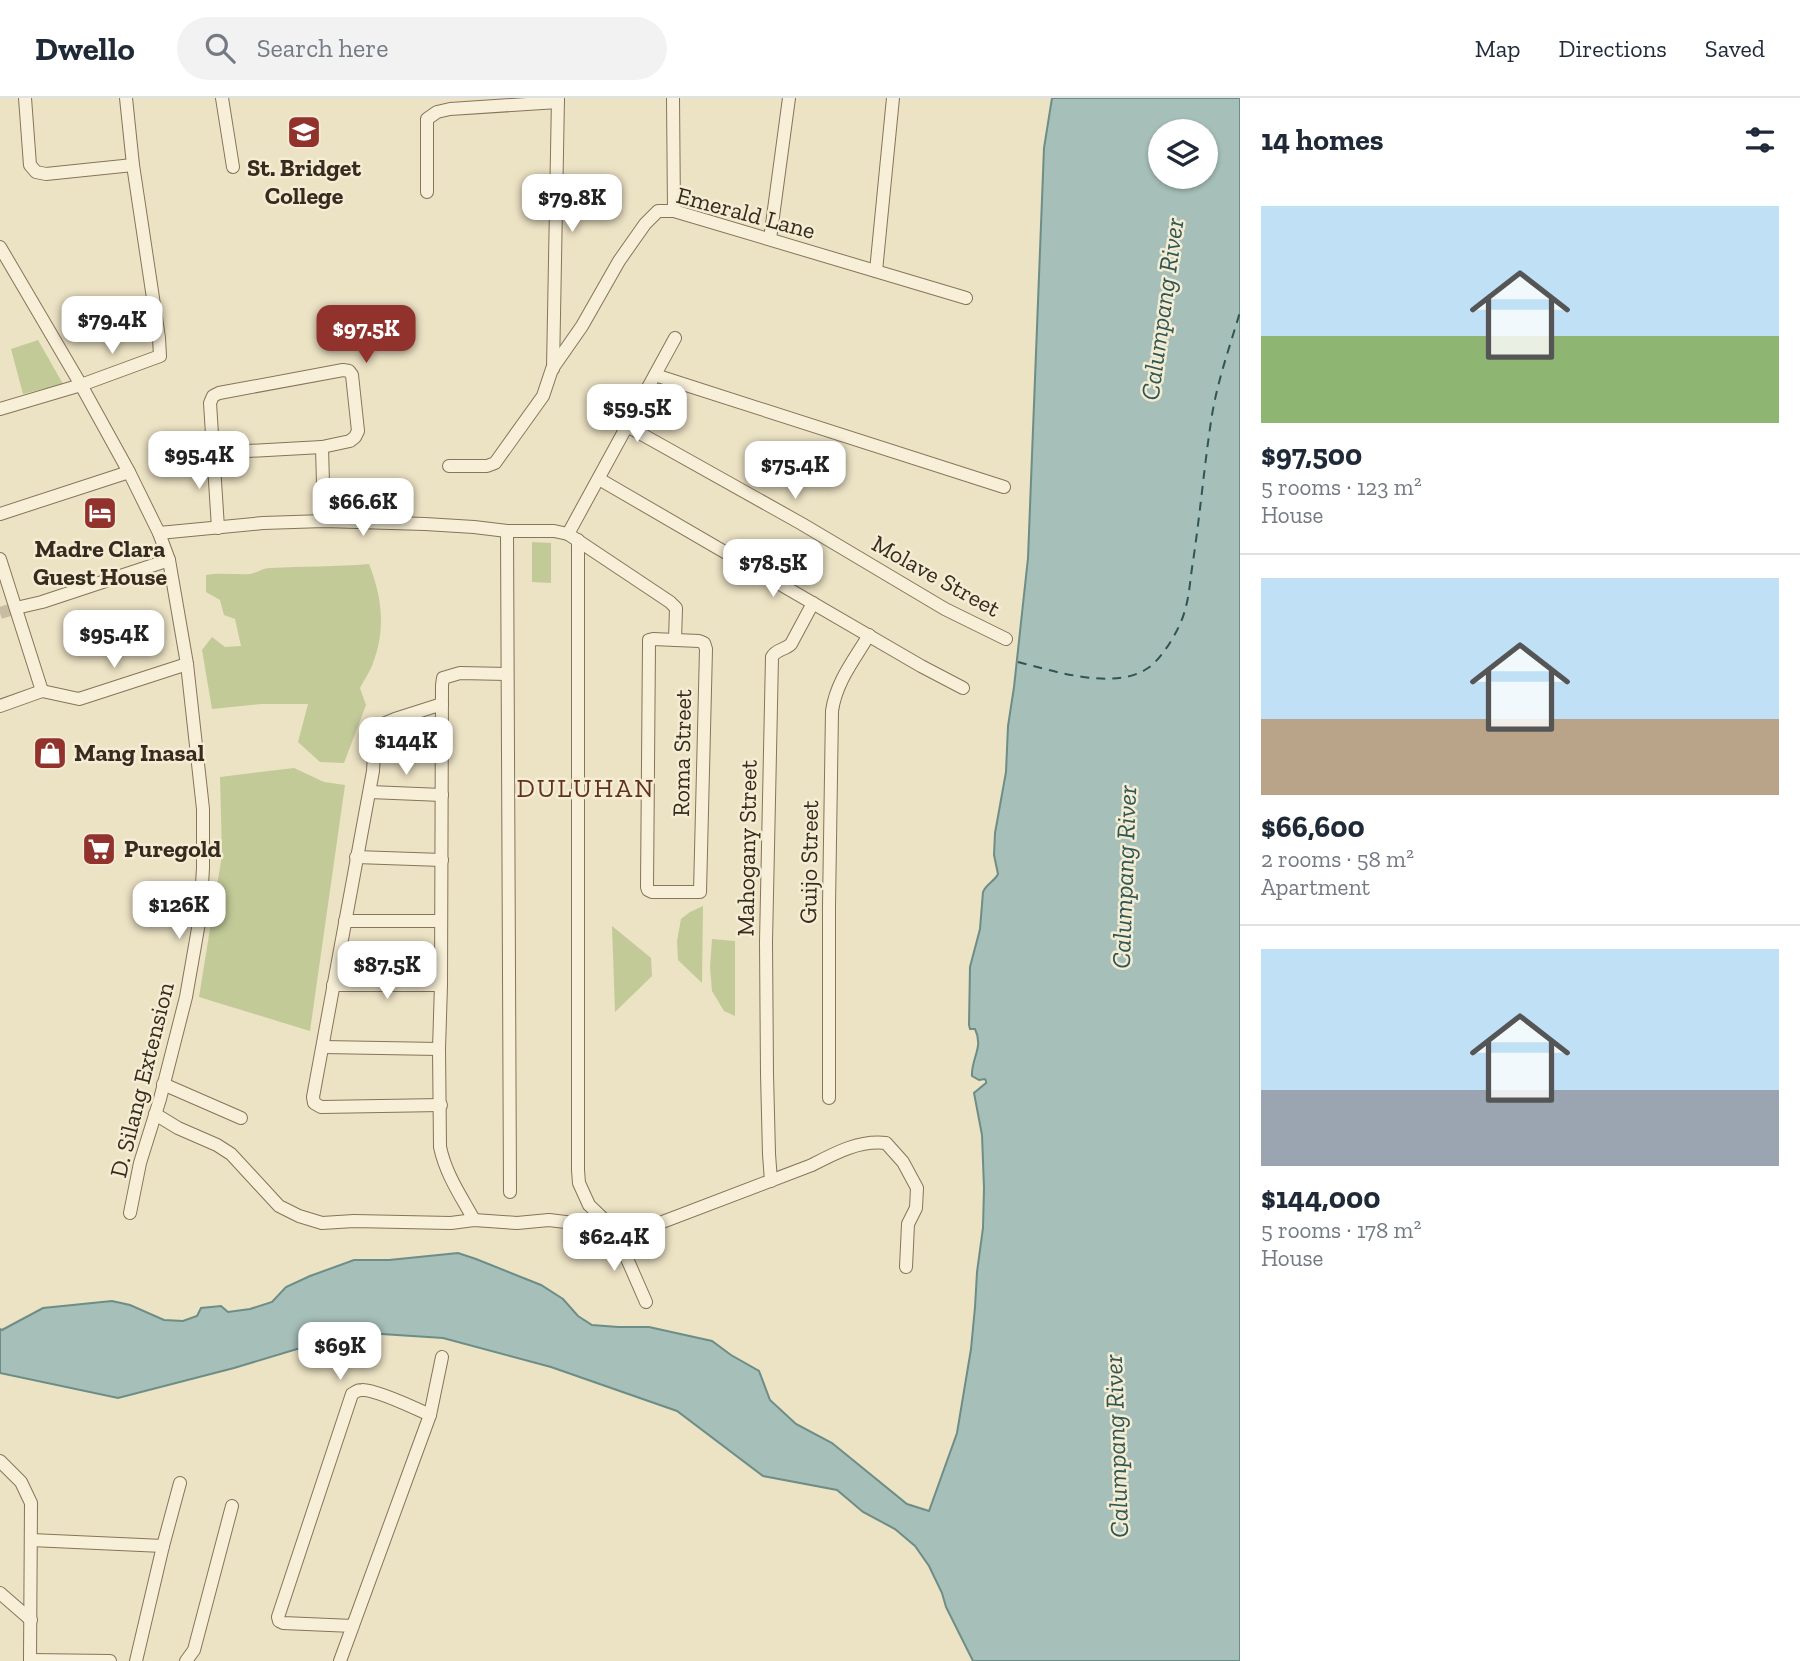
<!DOCTYPE html>
<html lang="en">
<head>
<meta charset="utf-8">
<style>
	:root { --surface:#fff; --page:#f2f2f3; --text:#1f2937; --muted:#747a83; --line:#e0e1e3; --accent:#92322d }
	body { margin:0; font-family:"Zilla Slab",serif; background:var(--page); color:var(--text); height:100vh; display:flex; flex-direction:column; font-size:26px; white-space:nowrap }
	* { box-sizing:border-box; margin:0 }
	p { font-size:23px; color:var(--muted) }
	.icon { flex:none; width:38px; height:38px; fill:none; stroke:currentColor; stroke-width:2; stroke-linecap:round; stroke-linejoin:round }
	.map { position:relative; flex:1; overflow:hidden }
	.panel { display:flex; flex-direction:column; background:var(--surface); width:560px }
	.panel>* { flex:none }
	.fabs { position:absolute; left:1148px; top:21px; display:grid; gap:14px }
	.fabs a { display:grid; place-items:center; width:70px; height:70px; border-radius:50%; background:var(--surface); box-shadow:0 2px 5px #0004; font-size:35px }
	.price { position:absolute; translate:-50% -60px; padding:0 16px; border-radius:14px; background:#fff; color:#222; font-size:23px; line-height:46px; filter:drop-shadow(0 2px 4px #0008) }
	.price::after { content:''; position:absolute; left:50%; top:42px; width:21px; height:16px; margin-left:-10px; background:inherit; clip-path:polygon(0 0,100% 0,50% 100%) }
	.price.current { background:var(--accent); color:#fff }
	ul { padding:0; list-style:none }
	li { display:grid; align-content:center; gap:14px; height:371px; padding:0 21px }
	li+li { border-top:2px solid var(--line) }
	li span { display:grid; place-items:center; height:217px; border-radius:0px; color:#555 }
	li>.icon { margin-inline-start:auto }
	span .icon { width:126px; height:126px; fill:#fffc; stroke-width:1 }
	li b { font-size:30px }
	h2 { display:flex; justify-content:space-between; align-items:center; height:84px; padding:0 21px; font-size:30px }
	header { display:flex; align-items:center; gap:42px; box-sizing:border-box; height:98px; padding:0 35px; background:var(--surface); border-bottom:2px solid var(--line) }
	header strong { font-size:33px }
	nav { display:flex; gap:38px; margin-inline-start:auto; font-size:24px }
	.search { width:490px; height:63px; background:var(--page); display:flex; align-items:center; gap:18px; box-sizing:border-box; padding:0 24px; border-radius:38px; color:var(--muted); font-size:26px }
	main { display:flex; flex:1; min-height:0 }
	.map>svg:first-child { display:block }
	.green { fill:#c2ca98 }
	.water { fill:#a6bfb9; stroke:#6d8d87; stroke-width:2; fill-rule:evenodd }
	.lines { fill:none; stroke-linecap:round; stroke-linejoin:round }
	.ferry { stroke:#2e5655; stroke-width:2; stroke-dasharray:9 7; stroke-linecap:butt }
	.street-tunnel { stroke:#c8bda3; stroke-width:12; stroke-dasharray:12 6; stroke-linecap:butt }
	.street-casing { stroke:#86745b; stroke-width:14 }
	.street { stroke:#f7efd7; stroke-width:12 }
	.labels { text-anchor:middle; stroke-width:5; stroke-linejoin:round; paint-order:stroke }
	.poi-label { font-size:24px; font-weight:bold; fill:#362b1e; stroke:#f4ecd3 }
	.street-label { font-size:24px; fill:#362b1e; stroke:#f4ecd3 }
	.water-label { font-size:26px; font-style:italic; fill:#2e5655; stroke:#f4ecd3 }
	.neighbourhood-label { font-size:26px; letter-spacing:2px; fill:#613120; stroke:#f4ecd3 }
</style>
</head>
<body>
<header>
<strong>Dwello</strong>
<div class="search"><svg class="icon" aria-label="search" viewBox="0 0 24 24"><circle cx="10" cy="10" r="6"/><path d="M15 15l6 6"/></svg>Search here</div>
<nav><a>Map</a><a>Directions</a><a>Saved</a></nav>
</header>
<main>
<div class="map">
<svg width="1240" height="1563" viewBox="0 0 1240 1563">
	<rect width="100%" height="100%" fill="#ece2c4"/>
	<!-- green -->
	<g class="green">
		<polygon points="38,242 63,286 23,296 11,251"/>
		<polygon points="532,444 551,445 551,485 532,484"/>
		<path d="M369,466C382,499 386,531 373,565C370,574 364,582 360,590L366,607L344,665L320,664L298,644L308,606H261L212,611L202,552L212,539L225,549L241,548L235,521L224,517L220,502L206,494V477C220,474 235,477 250,476C257,475 263,470 270,470C303,468 336,469 369,466Z"/>
		<polygon points="294,670 324,684 345,687 310,933 199,899 222,757 220,679"/>
		<polygon points="703,808 702,885 678,862 677,843 681,821 690,814"/>
		<polygon points="612,828 651,860 652,878 615,914"/>
		<polygon points="712,841 735,843 735,918 724,913 712,893 710,869"/>
	</g>
	<!-- water -->
	<path class="water" d="M1052,0H1240V1563H973L946,1509L942,1495L929,1468L915,1448L895,1431L863,1414L837,1392L763,1378L677,1313L551,1269L443,1240L366,1235L317,1245L234,1270L118,1300L0,1275V1231L2,1232L43,1210L112,1203L130,1207L164,1222L183,1223L197,1218L201,1210L221,1208L228,1214L250,1211L272,1204L286,1189L310,1178L354,1162H389L458,1155L476,1161L541,1187L563,1201L578,1218L592,1227L618,1229H649L712,1243L731,1257L759,1273L770,1302L796,1326L832,1345L907,1406L929,1413L957,1335L971,1251L975,1209L977,1174L983,1130L984,1090L982,1037L974,995L986,985V983L985,981L979,982L972,978C971,960 984,950 975,931H970L969,927L970,869L980,831L983,794C986,786 995,783 998,776L994,757L995,735L1006,674L1008,628L1014,589L1028,460L1044,50ZM1206,33V79H1160V33Z"/>
	<g class="lines">
		<!-- ferry -->
		<path class="ferry" d="M1018,564C1053,573 1115,593 1148,570C1163,560 1181,529 1185,512C1189,499 1190,484 1192,470C1200,419 1204,368 1212,317C1218,281 1230,248 1240,214"/>
		<!-- street-tunnel -->
		<polyline class="street-tunnel" points="0,515 16,510"/>
		<!-- street casing -->
		<g class="street-casing">
			<g id="street">
				<polyline points="25,0 30,67 36,74 46,76 133,67"/>
				<polyline points="222,0 233,69"/>
				<polyline points="673,0 674,113"/>
				<polyline points="427,94 427,21 437,14 450,11 558,4"/>
				<polyline points="770,141 789,0"/>
				<polyline points="0,149 81,287 129,374 159,435 169,462 187,566 203,711 203,770 200,819 186,899 160,1001 140,1065 130,1115"/>
				<polyline points="876,173 893,0"/>
				<polyline points="553,271 558,0"/>
				<polyline points="655,277 1004,389"/>
				<polyline points="0,311 81,287 160,258 159,240 133,67 126,0"/>
				<polyline points="627,328 802,426 945,511 1006,541"/>
				<polyline points="322,349 324,423"/>
				<polyline points="212,355 322,349 350,343 355,339 358,333 352,277 349,273 343,272 219,295 213,298 210,305 218,430"/>
				<polyline points="449,368 487,368 495,365 543,298 552,271 582,228 619,163 645,126 658,113 674,113 966,200"/>
				<polyline points="599,381 921,568 963,590"/>
				<polyline points="0,416 129,374"/>
				<polyline points="507,433 510,1094"/>
				<polyline points="159,435 263,425 324,423 425,426 474,429 507,433 554,433 568,436 670,504 676,510 675,542"/>
				<polyline points="568,436 675,240"/>
				<polyline points="578,442 578,1072 579,1085 589,1107 614,1131 646,1204"/>
				<polyline points="0,461 42,593 0,608"/>
				<polyline points="16,510 42,504 169,462"/>
				<polygon points="653,541 699,543 704,545 706,551 700,794 652,794 648,792 647,789 649,545 649,542"/>
				<polyline points="42,593 79,601 187,566"/>
				<polyline points="370,694 442,697"/>
				<polyline points="356,759 442,762"/>
				<polyline points="345,823 441,823"/>
				<polyline points="333,887 441,887"/>
				<polyline points="323,949 439,951"/>
				<polyline points="163,986 241,1020"/>
				<path d="M829,1000V808L832,613C836,584 854,562 869,537"/>
				<polyline points="441,1007 321,1009 314,1005 313,999 373,673 374,656 383,626 395,621 442,606"/>
				<path d="M155,1016L178,1030L217,1047L231,1056L279,1108L299,1118L322,1125L354,1123L451,1125L474,1122L517,1125L549,1122L574,1125L614,1131H644L812,1067C835,1055 859,1042 886,1045L903,1064L917,1090L916,1110L908,1126L906,1169"/>
				<path d="M771,1083L769,1056L767,976L766,844L772,559C776,551 785,552 791,546L813,505"/>
				<path d="M474,1122C461,1098 446,1077 440,1049L439,951L441,887L442,587L443,580L460,575L507,576"/>
				<polyline points="430,1317 442,1259"/>
				<polyline points="0,1363 21,1384 31,1405 30,1563"/>
				<polyline points="31,1442 163,1448"/>
				<polyline points="0,1495 31,1522"/>
				<polyline points="30,1562 110,1563"/>
				<polyline points="136,1563 163,1448 180,1385"/>
				<polyline points="186,1563 194,1552 232,1408"/>
				<path d="M340,1563L430,1317C417,1311 375,1291 362,1292C357,1292 357,1293 352,1296L278,1519L279,1523L283,1525L353,1528"/>
			</g>
		</g>
		<!-- street -->
		<use href="#street" class="street"/>
	</g>
	<!-- icons -->
	<defs>
		<g id="university-square" transform="scale(1.75)"><rect x="-9" y="-9" width="18" height="18" rx="4" fill="#92322d" stroke="#f4ecd3"/><path d="M0-5L7-2L0 1L-7-2ZM-4 1L0 2.5L4 1V4Q0 6-4 4Z" fill="#fff"/></g>
		<g id="hotel-square" transform="scale(1.75)"><rect x="-9" y="-9" width="18" height="18" rx="4" fill="#92322d" stroke="#f4ecd3"/><path d="M-6-4.5h1.5V1H6V5H4.5V3h-9V5H-6ZM-4 0a1.8 1.8 0 1 1 3.6 0ZM.5 0V-2.5h3Q6-2.5 6 0Z" fill="#fff"/></g>
		<g id="shop-square" transform="scale(1.75)"><rect x="-9" y="-9" width="18" height="18" rx="4" fill="#92322d" stroke="#f4ecd3"/><path d="M-5-2.5h2.3a2.7 3.5 0 0 1 5.4 0H5L5.5 6h-11ZM-1.5-2.5h3a1.5 2.3 0 0 0-3 0Z" fill="#fff"/></g>
		<g id="supermarket-square" transform="scale(1.75)"><rect x="-9" y="-9" width="18" height="18" rx="4" fill="#92322d" stroke="#f4ecd3"/><path d="M-6-5.5h2.5l.6 2H6L4.5 2H-2.5L-4.4-4H-6ZM-1.5 3.2a1.3 1.3 0 1 0 .1 0ZM3 3.2a1.3 1.3 0 1 0 .1 0Z" fill="#fff"/></g>
	</defs>
	<g fill-rule="evenodd">
		<use href="#university-square" x="304" y="34"/>
		<use href="#hotel-square" x="100" y="415"/>
		<use href="#shop-square" x="50" y="655"/>
		<use href="#supermarket-square" x="99" y="751"/>
	</g>
	<g class="labels">
		<!-- poi labels -->
		<g class="poi-label">
			<text x="304" y="78">St. Bridget<tspan x="304" dy="28">College</tspan></text>
			<text x="100" y="459">Madre Clara<tspan x="100" dy="28">Guest House</tspan></text>
			<text x="74" y="663" text-anchor="start">Mang Inasal</text>
			<text x="124" y="759" text-anchor="start">Puregold</text>
		</g>
		<!-- street labels -->
		<g class="street-label">
			<text transform="translate(746 115) rotate(15)" y="8">Emerald Lane</text>
			<text transform="translate(936 478) rotate(29)" y="8">Molave Street</text>
			<text transform="translate(682 655) rotate(-89)" y="8">Roma Street</text>
			<text transform="translate(747 750) rotate(-89)" y="8">Mahogany Street</text>
			<text transform="translate(809 764) rotate(-89)" y="8">Guijo Street</text>
			<text transform="translate(142 982) rotate(-76)" y="8">D. Silang Extension</text>
		</g>
		<!-- water labels -->
		<g class="water-label">
			<text transform="translate(1162 211) rotate(-82)" y="9">Calumpang River</text>
			<text transform="translate(1124 779) rotate(-88)" y="9">Calumpang River</text>
			<text transform="translate(1116 1348) rotate(-92)" y="9">Calumpang River</text>
		</g>
		<!-- neighbourhood labels -->
		<g class="neighbourhood-label">
			<text x="586" y="699">DULUHAN</text>
		</g>
	</g>
</svg>
<div class="fabs">
<a><svg class="icon" aria-label="layers" viewBox="0 0 24 24"><path d="M12 4l9 5-9 5-9-5zM3 14l9 5 9-5"/></svg></a>
</div>
<b class="price" style="left:572px;top:136px">$79.8K</b>
<b class="price" style="left:112px;top:258px">$79.4K</b>
<b class="price current" style="left:366px;top:267px">$97.5K</b>
<b class="price" style="left:637px;top:346px">$59.5K</b>
<b class="price" style="left:199px;top:393px">$95.4K</b>
<b class="price" style="left:795px;top:403px">$75.4K</b>
<b class="price" style="left:363px;top:440px">$66.6K</b>
<b class="price" style="left:773px;top:501px">$78.5K</b>
<b class="price" style="left:114px;top:572px">$95.4K</b>
<b class="price" style="left:406px;top:679px">$144K</b>
<b class="price" style="left:179px;top:843px">$126K</b>
<b class="price" style="left:387px;top:903px">$87.5K</b>
<b class="price" style="left:614px;top:1175px">$62.4K</b>
<b class="price" style="left:340px;top:1284px">$69K</b>
</div>
<section class="panel">
<h2>14 homes<svg class="icon" aria-label="filters" viewBox="0 0 24 24"><path d="M4 7h16M4 17h16"/><circle cx="9" cy="7" r="2"/><circle cx="15" cy="17" r="2"/></svg></h2>
<ul>
<li><span style="background:linear-gradient(#bfe0f5 60%,#8fb573 0)"><svg class="icon" aria-label="home" viewBox="0 0 24 24"><path d="M3 11l9-7 9 7M6 9v11h12V9"/></svg></span><div><b>$97,500</b><p>5 rooms · 123 m²</p><p>House</p></div></li>
<li><span style="background:linear-gradient(#bfe0f5 65%,#b9a48a 0)"><svg class="icon" aria-label="home" viewBox="0 0 24 24"><path d="M3 11l9-7 9 7M6 9v11h12V9"/></svg></span><div><b>$66,600</b><p>2 rooms · 58 m²</p><p>Apartment</p></div></li>
<li><span style="background:linear-gradient(#bfe0f5 65%,#9aa5b1 0)"><svg class="icon" aria-label="home" viewBox="0 0 24 24"><path d="M3 11l9-7 9 7M6 9v11h12V9"/></svg></span><div><b>$144,000</b><p>5 rooms · 178 m²</p><p>House</p></div></li>
</ul>
</section>
</main>
</body>
</html>
